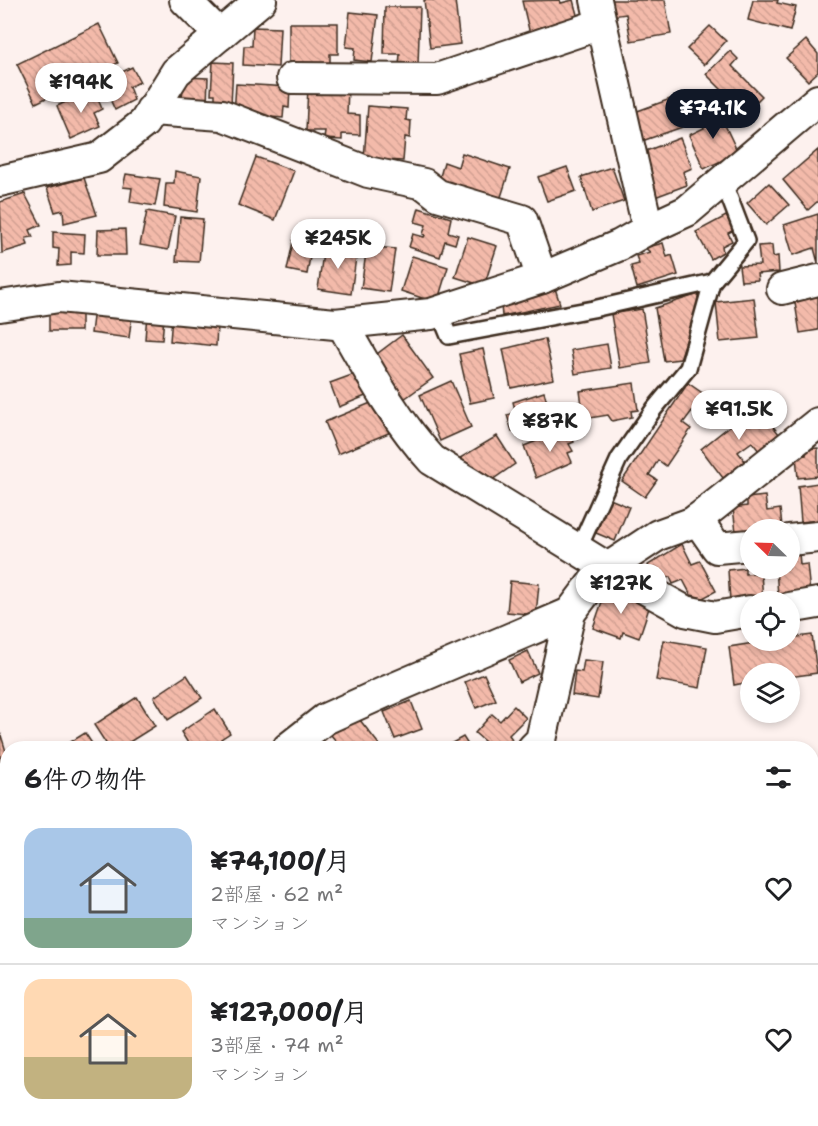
<!DOCTYPE html>
<html lang="ja">
<head>
<meta charset="utf-8">
<style>
	:root { --surface:#fff; --page:#f6f6f6; --text:#202124; --muted:#757577; --line:#e0e0e0; --accent:#111827 }
	body { margin:0; font-family:"Shantell Sans","Klee One",sans-serif; background:var(--page); color:var(--text); height:100vh; display:flex; flex-direction:column; font-size:22px; white-space:nowrap }
	* { box-sizing:border-box; margin:0 }
	p { font-size:20px; color:var(--muted) }
	.icon { flex:none; width:33px; height:33px; fill:none; stroke:currentColor; stroke-width:2; stroke-linecap:round; stroke-linejoin:round }
	.map { position:relative; flex:1; overflow:hidden }
	.details { position:absolute; left:0px; top:741px; width:819px; height:386px; display:flex; flex-direction:column; background:var(--surface); border-radius:24px 24px 0 0; box-shadow:0 3px 9px #0003 }
	.details>* { flex:none }
	.needle { width:39px; rotate:293deg }
	.fabs { position:absolute; left:740px; top:519px; display:grid; gap:12px }
	.fabs a { display:grid; place-items:center; width:60px; height:60px; border-radius:50%; background:var(--surface); box-shadow:0 3px 9px #0003; font-size:30px }
	.price { position:absolute; translate:-50% -51px; padding:0 14px; border-radius:21px; background:#fff; color:#222; font-size:20px; line-height:39px; filter:drop-shadow(0 2px 3px #0008) }
	.price::after { content:''; position:absolute; left:50%; top:36px; width:18px; height:14px; margin-left:-9px; background:inherit; clip-path:polygon(0 0,100% 0,50% 100%) }
	.price.selected { background:var(--accent); color:#fff }
	ul { padding:0; list-style:none }
	li { display:flex; align-items:center; gap:18px; height:150px; padding:0 24px }
	li+li { border-top:2px solid var(--line) }
	li span { display:grid; place-items:center; flex:none; width:168px; height:120px; border-radius:18px; color:#555 }
	li>.icon { margin-inline-start:auto }
	span .icon { width:72px; height:72px; fill:#fffc; stroke-width:1 }
	li b { font-size:26px }
	h2 { display:flex; justify-content:space-between; align-items:center; height:72px; padding:0 24px; font-size:26px }
	.map>svg:first-child { display:block }
	.lines { fill:none; stroke-linecap:round; stroke-linejoin:round }
	.stream { stroke:#668c94; stroke-width:8 }
	.building { fill:url(#building-back-hatch); stroke:#3b2a1e; stroke-width:1.5 }
	.lane-casing { stroke:#3b2a1e; stroke-width:20 }
	.street-casing { stroke:#3b2a1e; stroke-width:34 }
	.lane { stroke:#fff; stroke-width:15 }
	.street { stroke:#fff; stroke-width:30 }
</style>
</head>
<body>
<div class="map">
<svg width="818" height="1126" viewBox="0 0 818 1126">
	<defs>
		<pattern id="building-back-hatch" width="6" height="6" patternUnits="userSpaceOnUse" patternTransform="scale(1.5)"><rect width="6" height="6" fill="#f3baaa"/><path d="M-1 5l2 2M0 0l6 6M5-1l2 2" fill="none" stroke="#d1a092"/></pattern>
	</defs>
	<rect width="100%" height="100%" fill="#fdf1ee"/>
	<filter id="ink" filterUnits="userSpaceOnUse"><feTurbulence type="fractalNoise" baseFrequency=".0167" numOctaves="2"/><feDisplacementMap in="SourceGraphic" scale="12" xChannelSelector="R" yChannelSelector="G"/><feConvolveMatrix kernelMatrix="1 2 1 2 8 2 1 2 1" color-interpolation-filters="sRGB"/></filter>
	<g filter="url(#ink)">
		<g class="lines">
			<!-- stream -->
			<polyline class="stream" points="812,1047 818,1039"/>
		</g>
		<!-- building -->
		<g class="building">
			<polygon points="424,0 455,0 460,44 430,48"/>
			<polygon points="560,0 561,3 573,0 579,22 530,34 522,1"/>
			<polygon points="610,0 665,0 671,34 631,41 626,14 612,16"/>
			<polygon points="753,0 778,0 777,3 796,7 790,31 748,20"/>
			<polygon points="385,7 420,7 418,65 399,65 400,54 384,54"/>
			<polygon points="350,12 378,15 372,62 354,60 355,48 346,47"/>
			<polygon points="289,23 338,23 338,54 330,54 330,66 289,66"/>
			<polygon points="99,24 118,63 36,103 17,64"/>
			<polygon points="710,26 726,41 704,65 687,49"/>
			<polygon points="253,27 280,28 278,67 243,65 244,46 252,46"/>
			<polygon points="806,40 818,54 818,72 808,81 786,58"/>
			<polygon points="730,51 738,59 732,66 762,96 745,113 706,74"/>
			<polygon points="213,62 233,63 231,106 215,106 215,94 211,94"/>
			<polygon points="132,67 140,82 129,87 134,100 115,110 102,82"/>
			<polygon points="183,77 208,78 207,104 182,103"/>
			<polygon points="236,84 290,87 289,108 284,107 283,118 234,114"/>
			<polygon points="308,86 348,87 347,114 360,115 360,135 342,134 342,140 324,139 325,131 306,131"/>
			<polygon points="94,89 102,109 94,113 100,126 71,139 57,106"/>
			<polygon points="684,94 694,123 642,141 632,113"/>
			<polygon points="368,106 407,109 406,120 411,121 410,138 405,137 403,161 364,159"/>
			<polygon points="717,108 738,153 704,169 689,135 704,128 698,117"/>
			<polygon points="680,138 692,168 683,172 687,185 655,197 638,154"/>
			<polygon points="818,150 818,201 808,210 783,180"/>
			<polygon points="462,153 510,169 499,203 438,184 444,162 458,167"/>
			<polygon points="256,157 294,171 275,220 238,205"/>
			<polygon points="567,167 576,191 547,201 538,177"/>
			<polygon points="612,167 624,201 592,212 581,177"/>
			<polygon points="175,171 201,176 197,212 164,207 166,183 174,183"/>
			<polygon points="126,174 160,179 155,206 130,202 132,188 123,187"/>
			<polygon points="84,178 97,215 64,223 63,210 55,212 47,188"/>
			<polygon points="769,183 789,205 766,225 747,203"/>
			<polygon points="25,194 41,225 30,230 33,237 26,238 28,245 2,253 0,202"/>
			<polygon points="419,208 451,218 448,232 458,235 455,244 445,241 440,257 409,247 413,234 424,237 425,235 423,234 426,225 415,222"/>
			<polygon points="147,211 175,216 168,250 140,245"/>
			<polygon points="818,214 818,263 814,248 793,255 784,225"/>
			<polygon points="726,216 734,230 728,233 732,241 722,246 723,252 711,259 696,232"/>
			<polygon points="180,217 203,219 199,262 176,261"/>
			<polygon points="125,229 126,255 97,255 98,230"/>
			<polygon points="53,232 85,234 84,253 71,252 71,265 58,266 59,249 53,248"/>
			<polygon points="294,237 313,240 307,274 287,270"/>
			<polygon points="468,237 497,246 484,286 455,277"/>
			<polygon points="663,243 667,257 672,255 678,275 637,288 631,266 639,264 636,256 650,252 645,248"/>
			<polygon points="772,245 773,257 778,256 779,272 757,274 758,280 741,281 739,266 760,265 758,246"/>
			<polygon points="324,246 357,250 351,294 318,289"/>
			<polygon points="367,246 395,249 389,292 361,288"/>
			<polygon points="412,256 448,267 437,303 401,291"/>
			<polygon points="554,285 560,304 502,316 501,305"/>
			<polygon points="702,293 680,359 664,361 655,308"/>
			<polygon points="818,293 818,330 800,333 794,297"/>
			<polygon points="754,298 759,338 720,342 716,302"/>
			<polygon points="94,309 132,314 129,338 91,333"/>
			<polygon points="642,309 651,363 620,368 611,314"/>
			<rect x="49" y="311" width="32" height="20"/>
			<polygon points="147,314 164,317 162,340 145,339"/>
			<polygon points="172,317 217,324 216,346 170,341"/>
			<polygon points="402,335 433,378 404,399 373,357"/>
			<polygon points="545,339 554,379 511,388 503,349"/>
			<polygon points="607,344 611,368 575,374 571,350"/>
			<polygon points="483,349 494,398 470,403 459,354"/>
			<polygon points="360,372 368,395 339,407 330,383"/>
			<polygon points="451,381 471,427 440,441 420,395"/>
			<polygon points="634,383 638,410 631,411 632,417 612,421 608,415 584,419 580,391"/>
			<polygon points="688,383 711,399 700,416 692,411 683,423 691,429 666,466 658,460 649,475 657,480 645,497 622,481"/>
			<polygon points="544,392 554,426 520,437 518,429 512,431 507,415 516,413 513,402"/>
			<polygon points="378,400 391,432 338,454 325,422"/>
			<polygon points="756,405 779,434 759,451 752,442 738,452 745,461 723,478 701,449"/>
			<polygon points="569,428 574,442 569,444 573,451 568,453 572,462 536,478 524,446"/>
			<polygon points="497,436 515,464 489,482 486,474 482,476 455,461"/>
			<polygon points="818,448 818,476 798,478 796,456 806,455 806,449"/>
			<polygon points="818,483 818,520 801,522 798,486"/>
			<polygon points="765,496 767,511 780,509 782,526 736,532 733,508 747,506 747,498"/>
			<polygon points="610,499 629,507 615,541 596,533"/>
			<polygon points="682,544 692,564 700,561 716,591 703,598 691,595 683,580 673,584 670,577 663,579 651,574 648,565"/>
			<polygon points="799,553 800,565 807,564 810,593 778,596 776,568 789,568 789,554"/>
			<polygon points="745,568 745,574 761,573 763,600 730,602 728,570"/>
			<polygon points="510,581 539,584 536,615 507,612"/>
			<polygon points="606,590 650,605 639,638 623,632 621,638 593,628"/>
			<polygon points="812,635 817,673 789,677 789,674 750,674 750,682 734,685 729,647 773,640 789,640 789,638"/>
			<polygon points="664,640 707,647 700,688 656,680"/>
			<polygon points="528,651 538,673 519,682 509,660"/>
			<polygon points="584,660 603,662 598,699 572,695 575,671 582,672"/>
			<polygon points="484,674 496,700 476,708 465,682"/>
			<polygon points="187,675 202,698 168,720 154,697"/>
			<polygon points="137,697 155,726 120,748 109,748 94,725"/>
			<polygon points="411,701 422,729 395,739 384,712"/>
			<polygon points="514,706 526,718 509,735 512,739 502,748 492,748 475,733 492,714 500,721"/>
			<polygon points="215,709 230,733 221,739 227,748 191,748 181,732"/>
			<polygon points="356,715 381,747 380,748 342,748 331,735"/>
			<polygon points="0,732 8,758 8,774 0,775"/>
			<polygon points="85,733 95,748 61,748"/>
			<polygon points="463,737 470,748 443,748"/>
			<polygon points="7,873 8,901 0,904 0,877"/>
			<polygon points="0,977 8,996 8,1007 0,1010"/>
			<polygon points="22,1119 45,1119 33,1126 26,1126"/>
			<polygon points="196,1119 244,1119 233,1126 200,1126"/>
			<polygon points="274,1119 295,1119 296,1121 307,1119 312,1126 264,1126"/>
			<polygon points="382,1119 418,1119 410,1126 382,1126 386,1123"/>
		</g>
		<g class="lines">
			<!-- lane casing -->
			<g class="lane-casing">
				<g id="lane">
					<polyline points="439,312 449,336 593,309 712,282 746,241 723,181"/>
					<polyline points="578,550 619,459 654,409 688,368 712,282"/>
				</g>
			</g>
			<!-- street casing -->
			<g class="street-casing">
				<g id="street">
					<polyline points="185,0 220,35"/>
					<polyline points="596,0 648,229"/>
					<polyline points="292,78 437,79 601,24"/>
					<polyline points="151,110 222,115 368,172 424,184 438,195 522,220 542,278"/>
					<polyline points="0,181 99,158 144,123 176,72 261,0"/>
					<polyline points="782,289 818,280"/>
					<polyline points="0,306 59,297 335,324 431,314 542,278 620,245 648,229 687,211 818,100"/>
					<path d="M342,324C369,371 395,420 432,460L608,568L685,611L715,617L750,611"/>
					<polyline points="697,519 717,548 750,545"/>
					<polyline points="789,540 818,537"/>
					<polyline points="789,608 818,603"/>
					<polyline points="288,748 325,719 385,692 570,613"/>
					<polyline points="533,748 541,740 570,613 595,580 608,568 658,535 694,522 818,423"/>
					<polyline points="0,797 8,795"/>
					<polyline points="0,936 8,932"/>
					<polyline points="812,1069 818,1061"/>
					<polyline points="0,1077 8,1071"/>
					<polyline points="0,1111 5,1126"/>
					<polyline points="342,1119 348,1126"/>
					<polyline points="764,1126 769,1119"/>
				</g>
			</g>
			<!-- lane -->
			<use href="#lane" class="lane"/>
			<!-- street -->
			<use href="#street" class="street"/>
		</g>
	</g>
</svg>
<div class="fabs">
<a><svg class="needle" viewBox="-14 -14 28 28"><path d="M0-13l5 13h-10z" fill="#e53935"/><path d="M0 13l5-13h-10z" fill="#757577"/></svg></a>
<a><svg class="icon" aria-label="locate" viewBox="0 0 24 24"><circle cx="12" cy="12" r="6"/><path d="M12 2v4M12 18v4M2 12h4M18 12h4"/></svg></a>
<a><svg class="icon" aria-label="layers" viewBox="0 0 24 24"><path d="M12 4l9 5-9 5-9-5zM3 14l9 5 9-5"/></svg></a>
</div>
<b class="price" style="left:81px;top:114px">¥194K</b>
<b class="price selected" style="left:713px;top:140px">¥74.1K</b>
<b class="price" style="left:338px;top:270px">¥245K</b>
<b class="price" style="left:739px;top:441px">¥91.5K</b>
<b class="price" style="left:550px;top:453px">¥87K</b>
<b class="price" style="left:621px;top:615px">¥127K</b>
<section class="details">
<h2>6件の物件<svg class="icon" aria-label="filters" viewBox="0 0 24 24"><path d="M4 7h16M4 17h16"/><circle cx="9" cy="7" r="2"/><circle cx="15" cy="17" r="2"/></svg></h2>
<ul>
<li><span style="background:linear-gradient(#a9c7e8 75%,#7fa58c 0)"><svg class="icon" aria-label="home" viewBox="0 0 24 24"><path d="M3 11l9-7 9 7M6 9v11h12V9"/></svg></span><div><b>¥74,100/月</b><p>2部屋 · 62 m²</p><p>マンション</p></div><svg class="icon" aria-label="heart" viewBox="0 0 24 24"><path d="M12 20l-8-8c-3-5 5-10 8-4 3-6 11-1 8 4z"/></svg></li>
<li><span style="background:linear-gradient(#ffd9b3 65%,#c2b280 0)"><svg class="icon" aria-label="home" viewBox="0 0 24 24"><path d="M3 11l9-7 9 7M6 9v11h12V9"/></svg></span><div><b>¥127,000/月</b><p>3部屋 · 74 m²</p><p>マンション</p></div><svg class="icon" aria-label="heart" viewBox="0 0 24 24"><path d="M12 20l-8-8c-3-5 5-10 8-4 3-6 11-1 8 4z"/></svg></li>
</ul>
</section>
</div>
</body>
</html>
